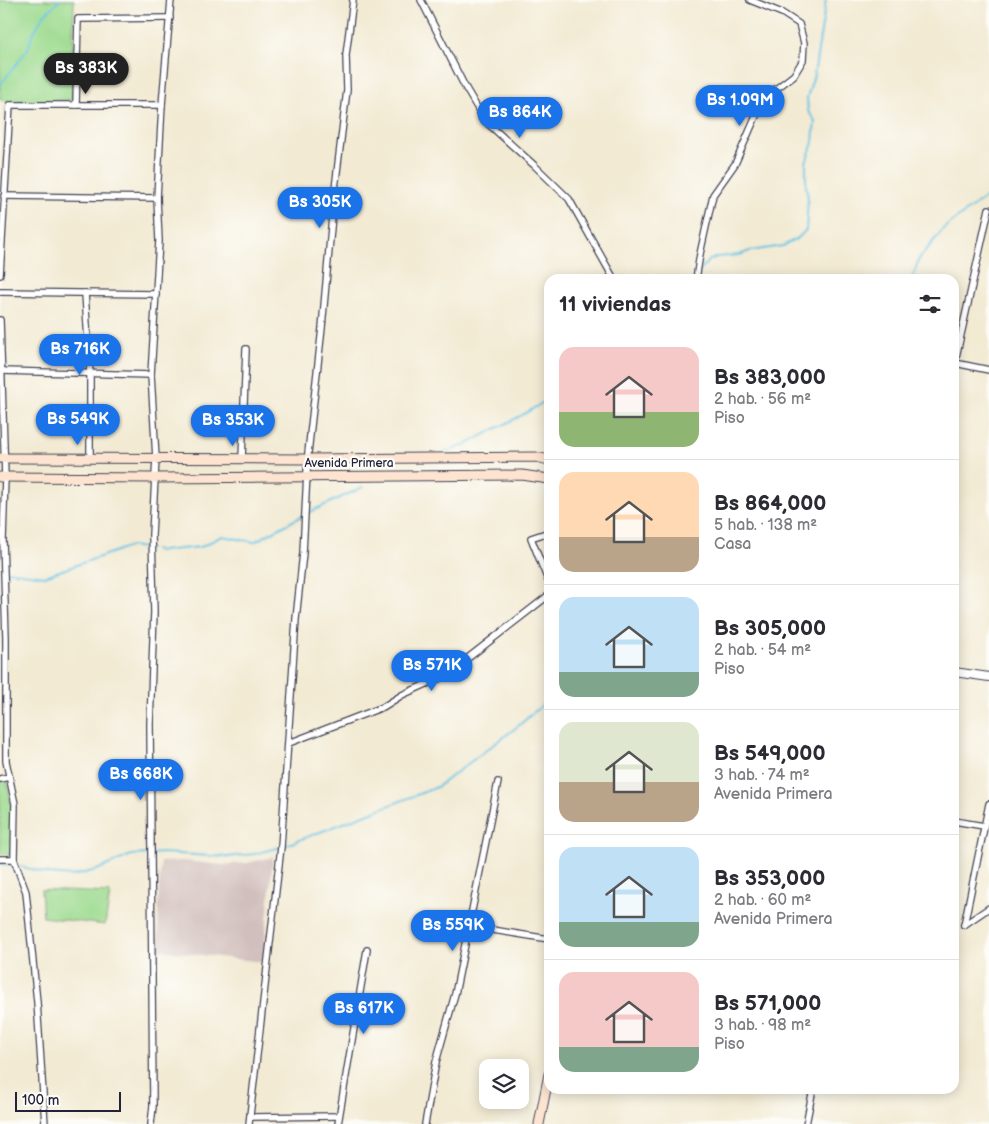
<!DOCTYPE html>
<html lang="es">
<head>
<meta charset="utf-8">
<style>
	:root { --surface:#fff; --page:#f2f2f3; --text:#2b2b33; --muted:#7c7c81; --line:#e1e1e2; --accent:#1a73e8 }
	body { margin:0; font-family:"Balsamiq Sans",sans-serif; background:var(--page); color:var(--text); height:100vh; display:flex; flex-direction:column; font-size:19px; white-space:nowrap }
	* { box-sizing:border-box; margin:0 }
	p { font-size:16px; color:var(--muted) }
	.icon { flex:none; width:28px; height:28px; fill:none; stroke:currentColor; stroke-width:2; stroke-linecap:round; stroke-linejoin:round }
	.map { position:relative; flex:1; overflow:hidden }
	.panel { position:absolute; left:544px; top:274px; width:415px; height:820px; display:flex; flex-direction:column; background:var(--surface); border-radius:15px; box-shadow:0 2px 12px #0003 }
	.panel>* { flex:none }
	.buttons { position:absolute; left:479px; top:1059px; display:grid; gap:10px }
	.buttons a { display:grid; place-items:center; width:50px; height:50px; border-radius:10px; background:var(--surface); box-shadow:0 2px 12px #0003; font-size:25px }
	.scale { position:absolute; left:15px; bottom:12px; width:106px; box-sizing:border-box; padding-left:5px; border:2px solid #22223b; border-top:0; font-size:14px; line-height:18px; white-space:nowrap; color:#22223b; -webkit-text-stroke:4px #fdfcf7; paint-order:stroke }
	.price { position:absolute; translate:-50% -42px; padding:0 11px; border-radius:18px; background:var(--accent); color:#fff; font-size:16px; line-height:32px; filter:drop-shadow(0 1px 2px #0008) }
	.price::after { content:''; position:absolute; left:50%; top:30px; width:15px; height:11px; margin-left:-8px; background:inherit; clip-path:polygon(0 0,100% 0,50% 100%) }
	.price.current { background:#222; color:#fff }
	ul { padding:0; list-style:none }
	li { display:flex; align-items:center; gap:15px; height:125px; padding:0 15px }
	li+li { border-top:1px solid var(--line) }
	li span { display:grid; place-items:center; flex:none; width:140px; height:100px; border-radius:15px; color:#555 }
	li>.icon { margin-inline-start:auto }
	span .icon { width:60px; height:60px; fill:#fffc; stroke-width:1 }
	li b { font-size:21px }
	h2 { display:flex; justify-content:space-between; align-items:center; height:60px; padding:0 15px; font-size:21px }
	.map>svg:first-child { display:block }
	.industrial { fill:#d1bfbd }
	.green { fill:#9edb90; stroke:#607e66 }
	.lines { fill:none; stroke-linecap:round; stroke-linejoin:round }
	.stream { stroke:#65c2e3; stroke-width:2 }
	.minor-casing { stroke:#414052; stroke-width:8 }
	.tertiary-casing { stroke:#414052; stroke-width:10 }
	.secondary-casing { stroke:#414052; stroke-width:11 }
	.minor { stroke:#fff; stroke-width:5.5 }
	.tertiary { stroke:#fff; stroke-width:8 }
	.secondary { stroke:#fde4d1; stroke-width:9 }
	.labels { text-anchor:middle; stroke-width:4.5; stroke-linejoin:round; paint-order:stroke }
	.street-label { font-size:12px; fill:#22223b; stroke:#fdfcf7 }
</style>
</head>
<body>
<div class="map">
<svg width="989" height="1124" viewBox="0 0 989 1124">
	<rect width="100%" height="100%" fill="#fdfcf7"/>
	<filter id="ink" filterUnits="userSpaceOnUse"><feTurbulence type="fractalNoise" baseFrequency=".02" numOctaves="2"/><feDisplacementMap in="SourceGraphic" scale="10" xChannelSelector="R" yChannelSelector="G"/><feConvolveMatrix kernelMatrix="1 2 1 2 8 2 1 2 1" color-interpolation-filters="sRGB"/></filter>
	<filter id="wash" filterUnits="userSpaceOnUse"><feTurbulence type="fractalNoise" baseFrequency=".0096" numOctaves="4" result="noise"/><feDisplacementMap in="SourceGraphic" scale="20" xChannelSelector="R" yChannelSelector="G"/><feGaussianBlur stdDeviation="1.12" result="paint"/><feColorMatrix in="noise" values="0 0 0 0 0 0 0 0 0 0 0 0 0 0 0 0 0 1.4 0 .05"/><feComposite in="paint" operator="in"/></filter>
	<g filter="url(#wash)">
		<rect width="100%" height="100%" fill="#f2ead3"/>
		<!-- industrial -->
		<polygon class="industrial" points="273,857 263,962 159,950 158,906 161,862 184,861 221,865 247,863"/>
		<!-- green -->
		<g class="green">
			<polygon points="0,0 74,0 72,100 4,101 0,99"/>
			<polygon points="7,780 11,804 11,855 0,854 0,781"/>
			<polygon points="41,890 110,893 105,925 43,917"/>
		</g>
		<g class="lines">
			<!-- stream -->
			<g class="stream">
				<polyline points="0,85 28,49 32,35 44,15 60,0"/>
				<polyline points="699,272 708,261 717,257 739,255 750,251 783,246 798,238 806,230 808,198 806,186 806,163 813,142 815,121 808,111 807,98 814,75 826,0"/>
				<polyline points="912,279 919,259 945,227 989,195"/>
				<path d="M446,452C463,447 475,440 491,431C512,421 530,412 549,398"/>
				<polyline points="310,512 363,487"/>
				<polyline points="155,550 161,551 201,547 222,536 254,542 302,516"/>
				<polyline points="7,571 45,576 131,546 150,549"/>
				<polyline points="0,864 14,865"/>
				<polyline points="19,866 49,874 72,876 97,870 131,855 164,853 227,857 254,854 281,847 437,787 517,727 549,699"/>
			</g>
		</g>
	</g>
	<g filter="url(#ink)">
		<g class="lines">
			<!-- minor casing -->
			<g class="minor-casing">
				<g id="minor">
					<polyline points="421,0 465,87 485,121 534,165 569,199 614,279"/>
					<polyline points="76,105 78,19 170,18"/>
					<polyline points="4,196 157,198"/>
					<polyline points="0,275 10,105 162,105"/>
					<polyline points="696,279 700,254 713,195 735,164 760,107 772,92 794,75 803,60 804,43 799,24 782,13 750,0"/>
					<polyline points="0,292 156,294"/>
					<polyline points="85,293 90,373 90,458"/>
					<polyline points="0,320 5,477 3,540 6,638 6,761 15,804 14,859 26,892 37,1002 45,1124"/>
					<polyline points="955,363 989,370"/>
					<polyline points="954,366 989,209"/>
					<polyline points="2,371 151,375"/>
					<polyline points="242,459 246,349"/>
					<polyline points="549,532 531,538 549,583"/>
					<polyline points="289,743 383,707 402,695 451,673 468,658 549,595"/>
					<polyline points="0,779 9,777"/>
					<polyline points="954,821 984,826"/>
					<polyline points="0,859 14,859"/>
					<polyline points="964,925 989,804"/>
					<polyline points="964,925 989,908"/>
					<polyline points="468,926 549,939"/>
					<polyline points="250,1117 339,1116"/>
					<polyline points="151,1124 153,1106 150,724 154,612 152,535 156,458 151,375 159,241 157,198 162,105 171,0"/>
					<polyline points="249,1124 281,847 296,619 303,553 308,453 322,328 333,205 347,90 346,55 353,0"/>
					<polyline points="338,1124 367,950"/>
					<polyline points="425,1124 436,1062 455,994 498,782"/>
					<polyline points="806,1124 813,1089"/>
				</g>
			</g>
			<!-- tertiary casing -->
			<g class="tertiary-casing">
				<polyline id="tertiary" points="954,672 989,677"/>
			</g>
			<!-- secondary casing -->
			<g class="secondary-casing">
				<g id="secondary">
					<polyline points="0,458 309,459 536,457 549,460"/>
					<polyline points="0,477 156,478 522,475 549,479"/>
					<polyline points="539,1124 549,1074"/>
				</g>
			</g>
			<!-- minor -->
			<use href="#minor" class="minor"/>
			<!-- tertiary -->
			<use href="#tertiary" class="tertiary"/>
			<!-- secondary -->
			<use href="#secondary" class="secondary"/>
		</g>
	</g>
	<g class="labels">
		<!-- street labels -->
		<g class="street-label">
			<text x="349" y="467">Avenida Primera</text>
		</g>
	</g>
</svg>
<div class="buttons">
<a><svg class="icon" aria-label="layers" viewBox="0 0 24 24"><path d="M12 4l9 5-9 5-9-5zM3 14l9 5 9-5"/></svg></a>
</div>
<div class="scale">100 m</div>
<b class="price current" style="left:86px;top:95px">Bs 383K</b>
<b class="price" style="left:740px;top:127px">Bs 1.09M</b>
<b class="price" style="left:520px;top:139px">Bs 864K</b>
<b class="price" style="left:320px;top:229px">Bs 305K</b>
<b class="price" style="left:80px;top:376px">Bs 716K</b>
<b class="price" style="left:78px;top:446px">Bs 549K</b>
<b class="price" style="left:233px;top:447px">Bs 353K</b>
<b class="price" style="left:432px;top:692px">Bs 571K</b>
<b class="price" style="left:141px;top:801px">Bs 668K</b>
<b class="price" style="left:453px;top:952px">Bs 559K</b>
<b class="price" style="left:364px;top:1035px">Bs 617K</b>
<section class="panel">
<h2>11 viviendas<svg class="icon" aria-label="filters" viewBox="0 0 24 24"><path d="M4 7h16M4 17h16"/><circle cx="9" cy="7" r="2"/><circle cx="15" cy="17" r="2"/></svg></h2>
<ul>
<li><span style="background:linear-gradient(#f6c9c9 65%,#8fb573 0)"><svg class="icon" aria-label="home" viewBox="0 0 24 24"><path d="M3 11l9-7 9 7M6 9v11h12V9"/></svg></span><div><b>Bs 383,000</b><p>2 hab. · 56 m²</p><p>Piso</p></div></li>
<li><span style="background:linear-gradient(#ffd9b3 65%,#b9a48a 0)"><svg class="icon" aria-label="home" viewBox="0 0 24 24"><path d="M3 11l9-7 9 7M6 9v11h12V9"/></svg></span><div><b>Bs 864,000</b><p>5 hab. · 138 m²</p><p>Casa</p></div></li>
<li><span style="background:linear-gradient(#bfe0f5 75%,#7fa58c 0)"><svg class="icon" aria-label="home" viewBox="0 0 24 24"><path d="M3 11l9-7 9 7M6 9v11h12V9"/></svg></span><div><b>Bs 305,000</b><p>2 hab. · 54 m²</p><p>Piso</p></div></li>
<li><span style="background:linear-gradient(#dfe7d0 60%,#b9a48a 0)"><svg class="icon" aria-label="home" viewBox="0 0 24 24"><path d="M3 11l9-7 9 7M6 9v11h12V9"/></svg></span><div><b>Bs 549,000</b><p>3 hab. · 74 m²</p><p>Avenida Primera</p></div></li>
<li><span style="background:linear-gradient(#bfe0f5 75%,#7fa58c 0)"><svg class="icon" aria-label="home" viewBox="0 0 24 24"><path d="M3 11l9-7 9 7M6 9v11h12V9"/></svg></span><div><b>Bs 353,000</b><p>2 hab. · 60 m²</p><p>Avenida Primera</p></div></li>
<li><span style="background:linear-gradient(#f6c9c9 75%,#7fa58c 0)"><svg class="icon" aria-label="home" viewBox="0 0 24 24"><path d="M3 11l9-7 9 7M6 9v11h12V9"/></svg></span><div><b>Bs 571,000</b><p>3 hab. · 98 m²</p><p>Piso</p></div></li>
</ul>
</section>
</div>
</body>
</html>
